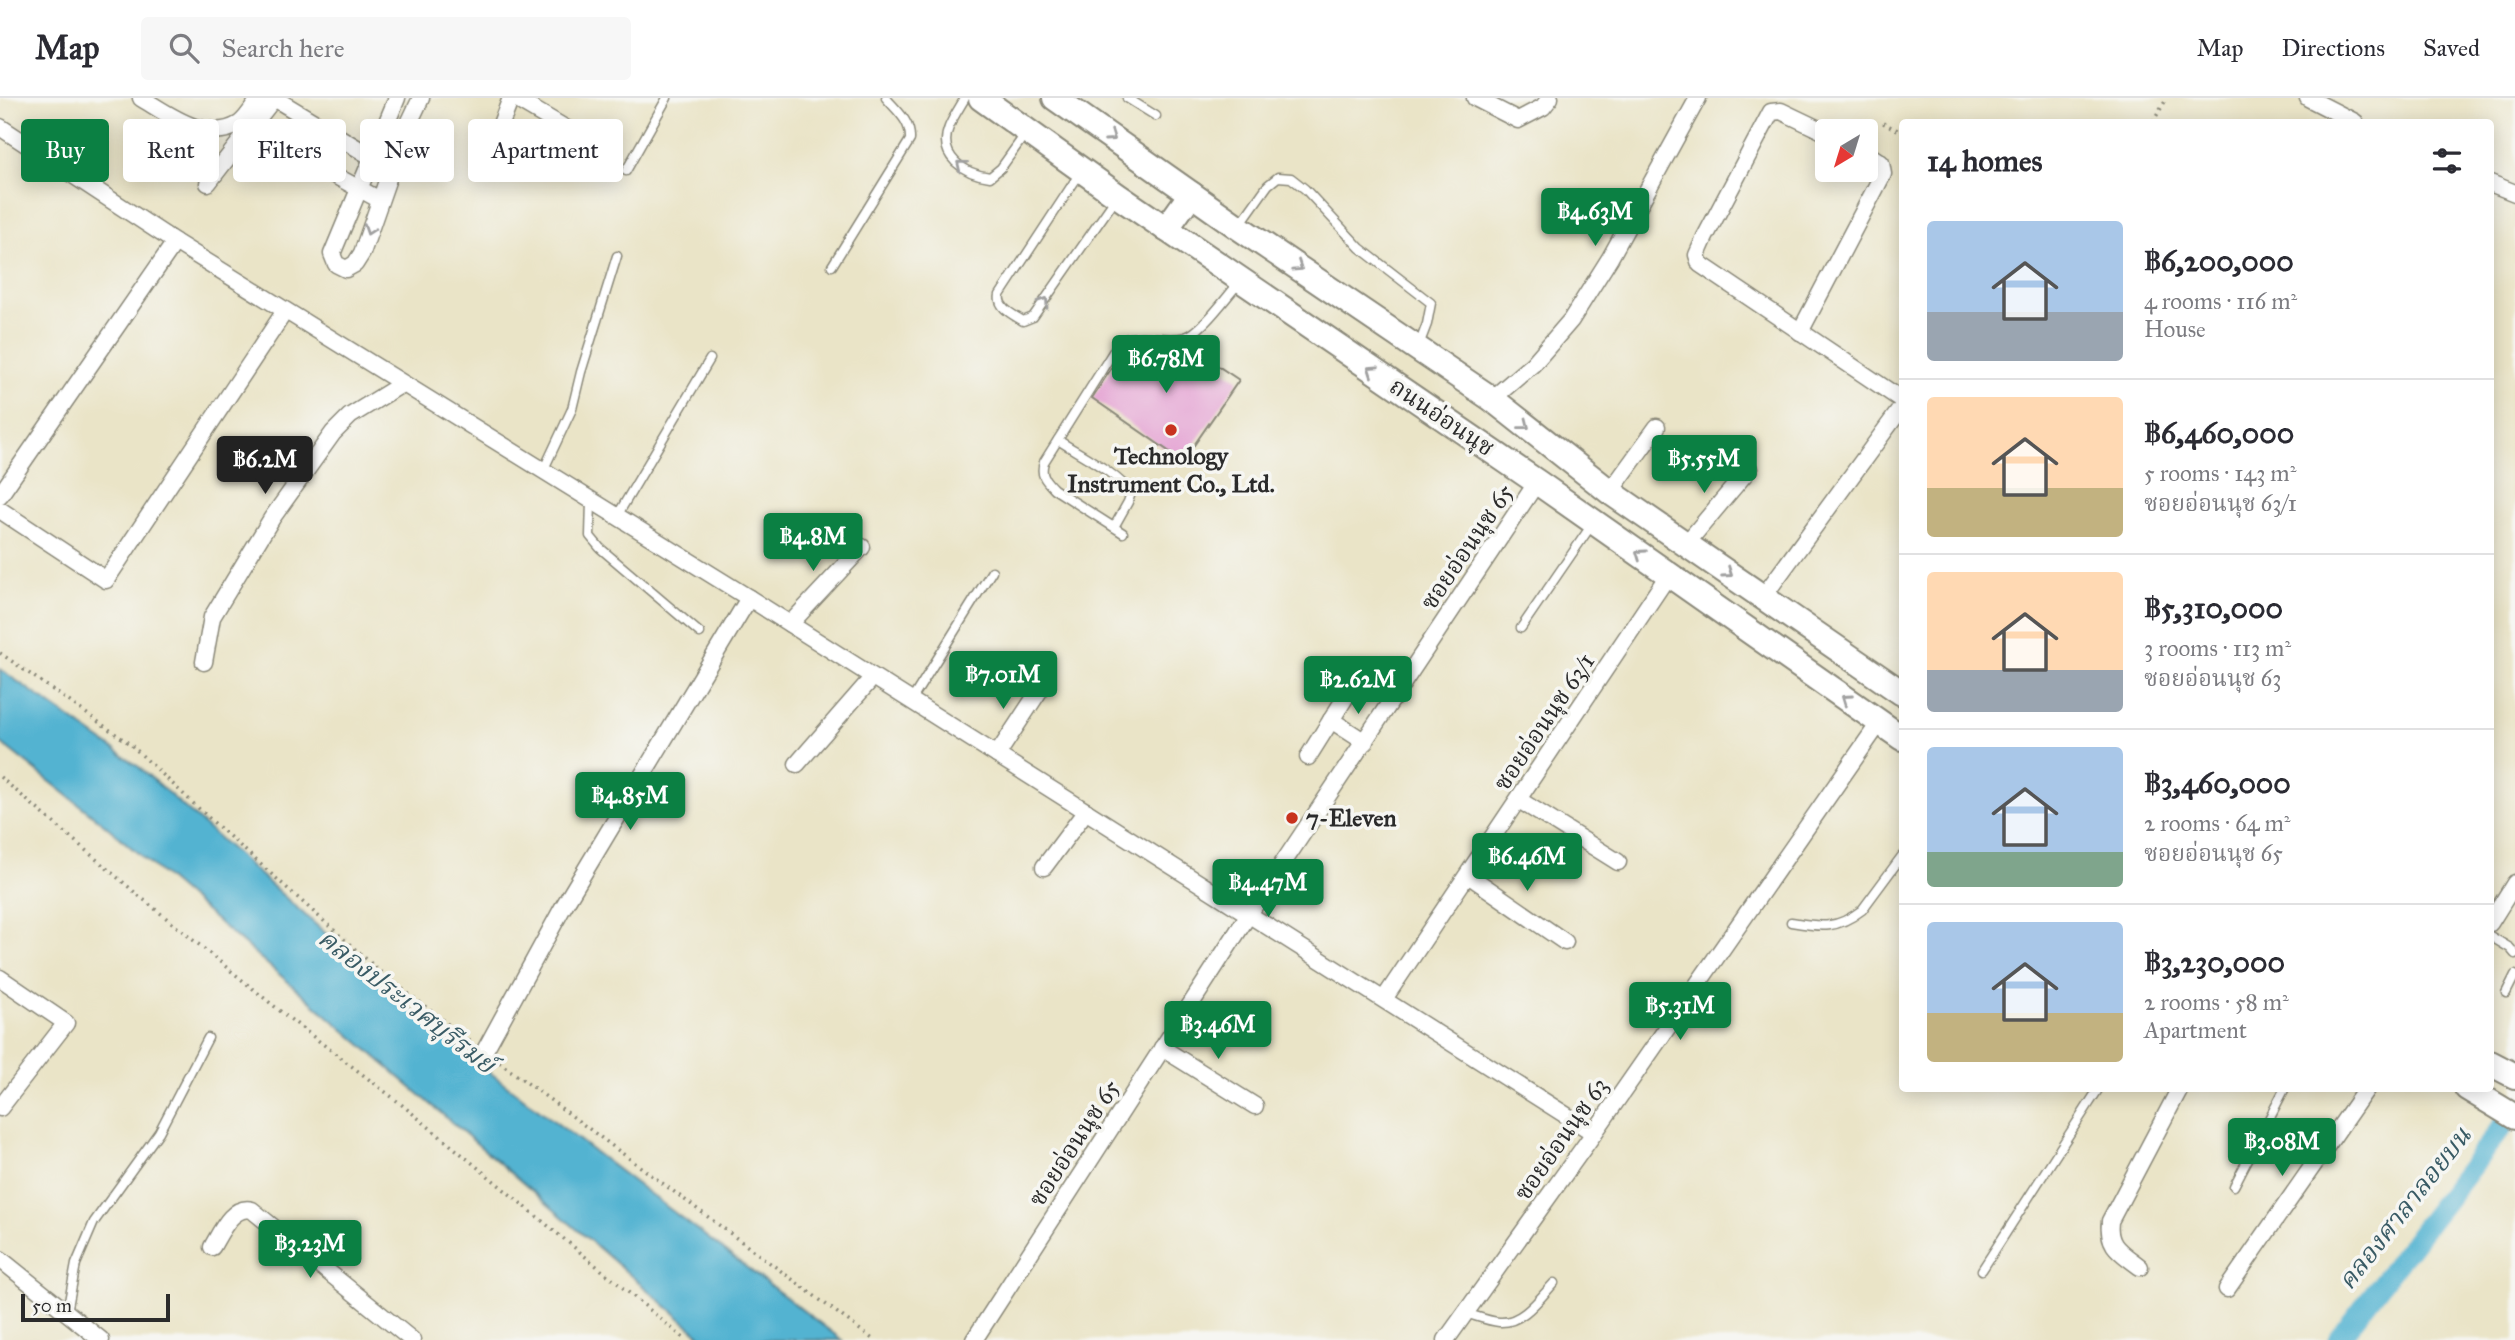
<!DOCTYPE html>
<html lang="en">
<head>
<meta charset="utf-8">
<style>
	:root { --surface:#fff; --page:#f7f7f7; --text:#2b2b33; --muted:#7c7c81; --line:#e1e1e2; --accent:#0b8043 }
	body { margin:0; font-family:"IM FELL Great Primer","Noto Serif Thai",serif; background:var(--page); color:var(--text); height:100vh; display:flex; flex-direction:column; font-size:26px; white-space:nowrap }
	* { box-sizing:border-box; margin:0 }
	p { font-size:23px; color:var(--muted) }
	.icon { flex:none; width:38px; height:38px; fill:none; stroke:currentColor; stroke-width:2; stroke-linecap:round; stroke-linejoin:round }
	.map { position:relative; flex:1; overflow:hidden }
	.side { position:absolute; left:1899px; top:21px; width:595px; height:973px; display:flex; flex-direction:column; background:var(--surface); border-radius:7px; box-shadow:0 4px 18px #0003 }
	.side>* { flex:none }
	.top-card { position:absolute; left:21px; top:21px; width:665px; height:63px; display:flex; gap:14px }
	.needle { width:46px; rotate:218deg }
	.tools { position:absolute; left:1815px; top:21px; display:grid; gap:14px }
	.tools a { display:grid; place-items:center; width:63px; height:63px; border-radius:7px; background:var(--surface); box-shadow:0 4px 18px #0003; font-size:35px }
	.scale { position:absolute; left:21px; bottom:18px; width:149px; box-sizing:border-box; padding-left:7px; border:4px solid #2b2b2b; border-top:0; font-size:19px; line-height:24px; white-space:nowrap; color:#2b2b2b; -webkit-text-stroke:5px #f6f6f2; paint-order:stroke }
	.price { position:absolute; translate:-50% -60px; padding:0 16px; border-radius:7px; background:var(--accent); color:#fff; font-size:23px; line-height:46px; filter:drop-shadow(0 2px 4px #0008) }
	.price::after { content:''; position:absolute; left:50%; top:42px; width:21px; height:16px; margin-left:-10px; background:inherit; clip-path:polygon(0 0,100% 0,50% 100%) }
	.price.selected { background:#222; color:#fff }
	ul { padding:0; list-style:none }
	li { display:flex; align-items:center; gap:21px; height:175px; padding:0 28px }
	li+li { border-top:2px solid var(--line) }
	li span { display:grid; place-items:center; flex:none; width:196px; height:140px; border-radius:7px; color:#555 }
	li>.icon { margin-inline-start:auto }
	span .icon { width:84px; height:84px; fill:#fffc; stroke-width:1 }
	li b { font-size:30px }
	h2 { display:flex; justify-content:space-between; align-items:center; height:84px; padding:0 28px; font-size:30px }
	.pill { padding:0 24px; border-radius:7px; background:var(--surface); box-shadow:0 4px 18px #0003; font-size:24px; line-height:63px }
	.pill.selected { background:var(--accent); color:#fff }
	header { display:flex; align-items:center; gap:42px; box-sizing:border-box; height:98px; padding:0 35px; background:var(--surface); border-bottom:2px solid var(--line) }
	header strong { font-size:33px }
	nav { display:flex; gap:38px; margin-inline-start:auto; font-size:24px }
	.search { width:490px; height:63px; background:var(--page); display:flex; align-items:center; gap:18px; box-sizing:border-box; padding:0 24px; border-radius:7px; color:var(--muted); font-size:26px }
	.map>svg:first-child { display:block }
	.water { fill:#53b3d1; stroke:#3f6f7e; stroke-width:2 }
	.lines { fill:none; stroke-linecap:round; stroke-linejoin:round }
	.canal { stroke:#53b3d1; stroke-width:21 }
	.building { fill:#e5a6d4 }
	.lane-casing { stroke:#8a8879; stroke-width:11 }
	.street-casing { stroke:#8a8879; stroke-width:19 }
	.primary-casing { stroke:#8a8879; stroke-width:28 }
	.path { stroke:#8a8879; stroke-width:3.5; stroke-dasharray:2 5; stroke-linecap:butt }
	.lane { stroke:#fff; stroke-width:8 }
	.street { stroke:#fff; stroke-width:16 }
	.primary { stroke:#fff; stroke-width:24 }
	.oneway { stroke:#a0a0a0 }
	.poi-dot { fill:#c8321e; stroke:#f6f6f2; stroke-width:2.5 }
	.labels { text-anchor:middle; stroke-width:7; stroke-linejoin:round; paint-order:stroke }
	.street-label { font-size:24px; fill:#2b2b2b; stroke:#f6f6f2 }
	.poi-label { font-size:24px; font-weight:bold; fill:#2b2b2b; stroke:#f6f6f2 }
	.water-label { font-size:26px; font-style:italic; fill:#395b65; stroke:#f6f6f2 }
</style>
</head>
<body>
<header>
<strong>Map</strong>
<div class="search"><svg class="icon" aria-label="search" viewBox="0 0 24 24"><circle cx="10" cy="10" r="6"/><path d="M15 15l6 6"/></svg>Search here</div>
<nav><a>Map</a><a>Directions</a><a>Saved</a></nav>
</header>
<div class="map">
<svg width="2515" height="1242" viewBox="0 0 2515 1242">
	<rect width="100%" height="100%" fill="#f6f6f2"/>
	<filter id="ink" filterUnits="userSpaceOnUse"><feTurbulence type="fractalNoise" baseFrequency=".0143" numOctaves="2"/><feDisplacementMap in="SourceGraphic" scale="14" xChannelSelector="R" yChannelSelector="G"/><feConvolveMatrix kernelMatrix="1 2 1 2 8 2 1 2 1" color-interpolation-filters="sRGB"/></filter>
	<filter id="wash" filterUnits="userSpaceOnUse"><feTurbulence type="fractalNoise" baseFrequency=".00686" numOctaves="4" result="noise"/><feDisplacementMap in="SourceGraphic" scale="28" xChannelSelector="R" yChannelSelector="G"/><feGaussianBlur stdDeviation="1.57" result="paint"/><feColorMatrix in="noise" values="0 0 0 0 0 0 0 0 0 0 0 0 0 0 0 0 0 1.4 0 .05"/><feComposite in="paint" operator="in"/></filter>
	<g filter="url(#wash)">
		<rect width="100%" height="100%" fill="#eae4c7"/>
		<!-- water -->
		<polygon class="water" points="0,571 139,669 434,932 842,1242 706,1242 105,727 0,644"/>
		<g class="lines">
			<!-- canal -->
			<polyline class="canal" points="2338,1242 2515,1012"/>
		</g>
		<g id="blocks">
			<!-- building -->
			<polygon class="building" points="1142,246 1167,264 1179,247 1185,246 1239,282 1183,363 1092,300 1126,248"/>
		</g>
	</g>
	<g filter="url(#ink)">
		<use href="#blocks" fill-opacity="0" stroke="#8a8879" stroke-width="2"/>
		<g class="lines">
			<!-- lane casing -->
			<g class="lane-casing">
				<g id="lane">
					<path d="M965,0C960,9 953,19 949,29C937,59 965,76 990,79L1001,70L1026,35"/>
					<polyline points="1127,0 1156,18"/>
					<polyline points="626,73 667,0"/>
					<path d="M1080,75L1000,197C997,210 1014,217 1023,223L1033,219L1116,100"/>
					<polyline points="1241,125 1268,87 1278,79 1291,80 1305,91 1360,150 1431,205 1427,226 1419,247"/>
					<path d="M832,168L910,42C911,23 897,13 886,0"/>
					<path d="M1058,342C1079,356 1116,374 1131,395L1128,404L1114,429"/>
					<polyline points="543,373 572,311 581,274 617,158"/>
					<polyline points="591,403 590,438 600,450 700,535"/>
					<polyline points="617,418 710,261"/>
					<path d="M1123,435L1054,391C1045,382 1040,377 1044,364L1120,243C1144,233 1163,245 1185,239C1201,235 1227,198 1239,185"/>
					<polyline points="1521,530 1593,425"/>
					<polyline points="911,603 992,473"/>
					<path d="M1791,824C1821,829 1836,832 1862,812L1902,758"/>
					<polyline points="2490,838 2510,850 2515,856"/>
					<polyline points="2506,895 2515,877"/>
					<polyline points="2234,1088 2285,990"/>
					<polyline points="1982,1172 2099,990"/>
					<polyline points="67,1214 76,1166 94,1124 159,1034 208,940"/>
					<path d="M1465,1215C1476,1218 1488,1223 1499,1224C1522,1226 1540,1200 1554,1185"/>
				</g>
			</g>
			<!-- street casing -->
			<g class="street-casing">
				<g id="street">
					<path d="M141,0C168,16 206,46 239,26C247,21 254,8 260,0"/>
					<polyline points="274,0 380,64"/>
					<polyline points="397,0 332,156 336,166 346,171 355,166 362,155 402,40 421,0"/>
					<polyline points="514,0 602,52"/>
					<polyline points="1475,0 1518,22 1543,9 1550,0"/>
					<polyline points="2308,0 2355,24"/>
					<polyline points="240,26 380,102"/>
					<polyline points="0,29 175,144 749,500 1594,1035"/>
					<polyline points="1827,35 1781,13 1771,14 1705,139 1697,157 1700,166 1902,302"/>
					<polyline points="493,47 511,0"/>
					<polyline points="208,85 274,0"/>
					<polyline points="2490,85 2515,95"/>
					<polyline points="1800,234 1883,76 1881,65 1866,55"/>
					<polyline points="1492,301 1533,266 1571,222 1610,160 1698,0"/>
					<polyline points="1610,394 1657,329"/>
					<polyline points="0,397 175,144"/>
					<polyline points="0,412 106,482 285,213"/>
					<polyline points="1686,446 1749,371"/>
					<polyline points="1763,499 1902,309"/>
					<polyline points="790,526 862,449"/>
					<polyline points="204,564 212,519 272,420 333,335 350,318 402,286"/>
					<polyline points="1331,622 1365,644"/>
					<polyline points="997,657 1041,590"/>
					<polyline points="1308,659 1350,592"/>
					<polyline points="797,666 873,579"/>
					<polyline points="1519,702 1618,764"/>
					<polyline points="1044,769 1086,713"/>
					<polyline points="1468,777 1565,844"/>
					<polyline points="2490,825 2515,785"/>
					<polyline points="0,880 66,925 0,1010"/>
					<polyline points="1384,901 1669,476"/>
					<polyline points="1162,950 1255,1008"/>
					<polyline points="484,954 562,811 749,500"/>
					<path d="M212,1149C221,1134 232,1107 252,1112L412,1242"/>
					<polyline points="0,1161 101,1242"/>
					<path d="M2140,1169C2121,1154 2107,1149 2110,1123L2180,990"/>
					<polyline points="2227,1191 2367,990"/>
					<polyline points="974,1242 1249,816 1537,384"/>
					<polyline points="1446,1242 1594,1035 1880,624"/>
				</g>
			</g>
			<!-- primary casing -->
			<g class="primary-casing">
				<g id="primary">
					<polyline points="981,0 1118,98 1537,384 1902,640"/>
					<polyline points="1055,0 1238,129 1492,301 1610,394 1902,595"/>
					<polyline points="1166,131 1191,96"/>
					<polyline points="2490,965 2515,978"/>
					<polyline points="2467,990 2515,1019"/>
				</g>
			</g>
			<!-- path -->
			<g class="path">
				<polyline points="2153,24 2167,0"/>
				<polyline points="1883,25 1902,34"/>
				<polyline points="0,555 130,646 210,721 383,876 470,943"/>
				<polyline points="0,679 138,797 285,917 401,1006 686,1242"/>
				<polyline points="499,964 874,1242"/>
			</g>
			<!-- lane -->
			<use href="#lane" class="lane"/>
			<!-- street -->
			<use href="#street" class="street"/>
			<!-- primary -->
			<use href="#primary" class="primary"/>
		</g>
		<!-- one-way arrows -->
		<defs><path id="oneway-chevron" d="M-2-3.5L2.5 0L-2 3.5" fill="none" stroke-width="1.6" stroke-linecap="round" stroke-linejoin="round" transform="scale(1.75)"/></defs>
		<g class="oneway">
			<use href="#oneway-chevron" transform="translate(1111 39) rotate(35)"/>
			<use href="#oneway-chevron" transform="translate(961 67) rotate(-141)"/>
			<use href="#oneway-chevron" transform="translate(369 132) rotate(109)"/>
			<use href="#oneway-chevron" transform="translate(1298 169) rotate(34)"/>
			<use href="#oneway-chevron" transform="translate(1044 204) rotate(-55)"/>
			<use href="#oneway-chevron" transform="translate(1372 272) rotate(-146)"/>
			<use href="#oneway-chevron" transform="translate(1525 327) rotate(38)"/>
			<use href="#oneway-chevron" transform="translate(1640 456) rotate(-145)"/>
			<use href="#oneway-chevron" transform="translate(1728 475) rotate(35)"/>
			<use href="#oneway-chevron" transform="translate(1846 601) rotate(-145)"/>
		</g>
	</g>
	<!-- markers -->
	<g class="poi-dot">
		<circle cx="1171" cy="332" r="7"/>
		<circle cx="1292" cy="720" r="7"/>
	</g>
	<g class="labels">
		<!-- street labels -->
		<g class="street-label">
			<text transform="translate(1442 319) rotate(34)" y="8">ถนนอ่อนนุช</text>
			<text transform="translate(1467 449) rotate(-56)" y="8">ซอยอ่อนนุช 65</text>
			<text transform="translate(1544 624) rotate(-56)" y="8">ซอยอ่อนนุช 63/1</text>
			<text transform="translate(1561 1041) rotate(-55)" y="8">ซอยอ่อนนุช 63</text>
			<text transform="translate(1074 1045) rotate(-57)" y="8">ซอยอ่อนนุช 65</text>
		</g>
		<!-- poi labels -->
		<g class="poi-label">
			<text x="1171" y="366">Technology<tspan x="1171" dy="28">Instrument Co., Ltd.</tspan></text>
			<text x="1306" y="728" text-anchor="start">7-Eleven</text>
		</g>
		<!-- water labels -->
		<g class="water-label">
			<text transform="translate(407 903) rotate(38)" y="9">คลองประเวศบุรีรมย์</text>
			<text transform="translate(2404 1110) rotate(-52)" y="9">คลองศาลาลอยบน</text>
		</g>
	</g>
</svg>
<div class="tools">
<a><svg class="needle" viewBox="-14 -14 28 28"><path d="M0-13l5 13h-10z" fill="#e53935"/><path d="M0 13l5-13h-10z" fill="#7c7c81"/></svg></a>
</div>
<div class="scale">50 m</div>
<b class="price" style="left:1595px;top:150px">฿4.63M</b>
<b class="price" style="left:1166px;top:297px">฿6.78M</b>
<b class="price" style="left:1704px;top:397px">฿5.55M</b>
<b class="price selected" style="left:265px;top:398px">฿6.2M</b>
<b class="price" style="left:813px;top:475px">฿4.8M</b>
<b class="price" style="left:1003px;top:613px">฿7.01M</b>
<b class="price" style="left:1358px;top:618px">฿2.62M</b>
<b class="price" style="left:630px;top:734px">฿4.85M</b>
<b class="price" style="left:1527px;top:795px">฿6.46M</b>
<b class="price" style="left:1268px;top:821px">฿4.47M</b>
<b class="price" style="left:1680px;top:944px">฿5.31M</b>
<b class="price" style="left:1218px;top:963px">฿3.46M</b>
<b class="price" style="left:2282px;top:1080px">฿3.08M</b>
<b class="price" style="left:310px;top:1182px">฿3.23M</b>
<div class="top-card">
<a class="pill selected">Buy</a>
<a class="pill">Rent</a>
<a class="pill">Filters</a>
<a class="pill">New</a>
<a class="pill">Apartment</a>
</div>
<section class="side">
<h2>14 homes<svg class="icon" aria-label="filters" viewBox="0 0 24 24"><path d="M4 7h16M4 17h16"/><circle cx="9" cy="7" r="2"/><circle cx="15" cy="17" r="2"/></svg></h2>
<ul>
<li><span style="background:linear-gradient(#a9c7e8 65%,#9aa5b1 0)"><svg class="icon" aria-label="home" viewBox="0 0 24 24"><path d="M3 11l9-7 9 7M6 9v11h12V9"/></svg></span><div><b>฿6,200,000</b><p>4 rooms · 116 m²</p><p>House</p></div></li>
<li><span style="background:linear-gradient(#ffd9b3 65%,#c2b280 0)"><svg class="icon" aria-label="home" viewBox="0 0 24 24"><path d="M3 11l9-7 9 7M6 9v11h12V9"/></svg></span><div><b>฿6,460,000</b><p>5 rooms · 143 m²</p><p>ซอยอ่อนนุช 63/1</p></div></li>
<li><span style="background:linear-gradient(#ffd9b3 70%,#9aa5b1 0)"><svg class="icon" aria-label="home" viewBox="0 0 24 24"><path d="M3 11l9-7 9 7M6 9v11h12V9"/></svg></span><div><b>฿5,310,000</b><p>3 rooms · 113 m²</p><p>ซอยอ่อนนุช 63</p></div></li>
<li><span style="background:linear-gradient(#a9c7e8 75%,#7fa58c 0)"><svg class="icon" aria-label="home" viewBox="0 0 24 24"><path d="M3 11l9-7 9 7M6 9v11h12V9"/></svg></span><div><b>฿3,460,000</b><p>2 rooms · 64 m²</p><p>ซอยอ่อนนุช 65</p></div></li>
<li><span style="background:linear-gradient(#a9c7e8 65%,#c2b280 0)"><svg class="icon" aria-label="home" viewBox="0 0 24 24"><path d="M3 11l9-7 9 7M6 9v11h12V9"/></svg></span><div><b>฿3,230,000</b><p>2 rooms · 58 m²</p><p>Apartment</p></div></li>
</ul>
</section>
</div>
</body>
</html>
